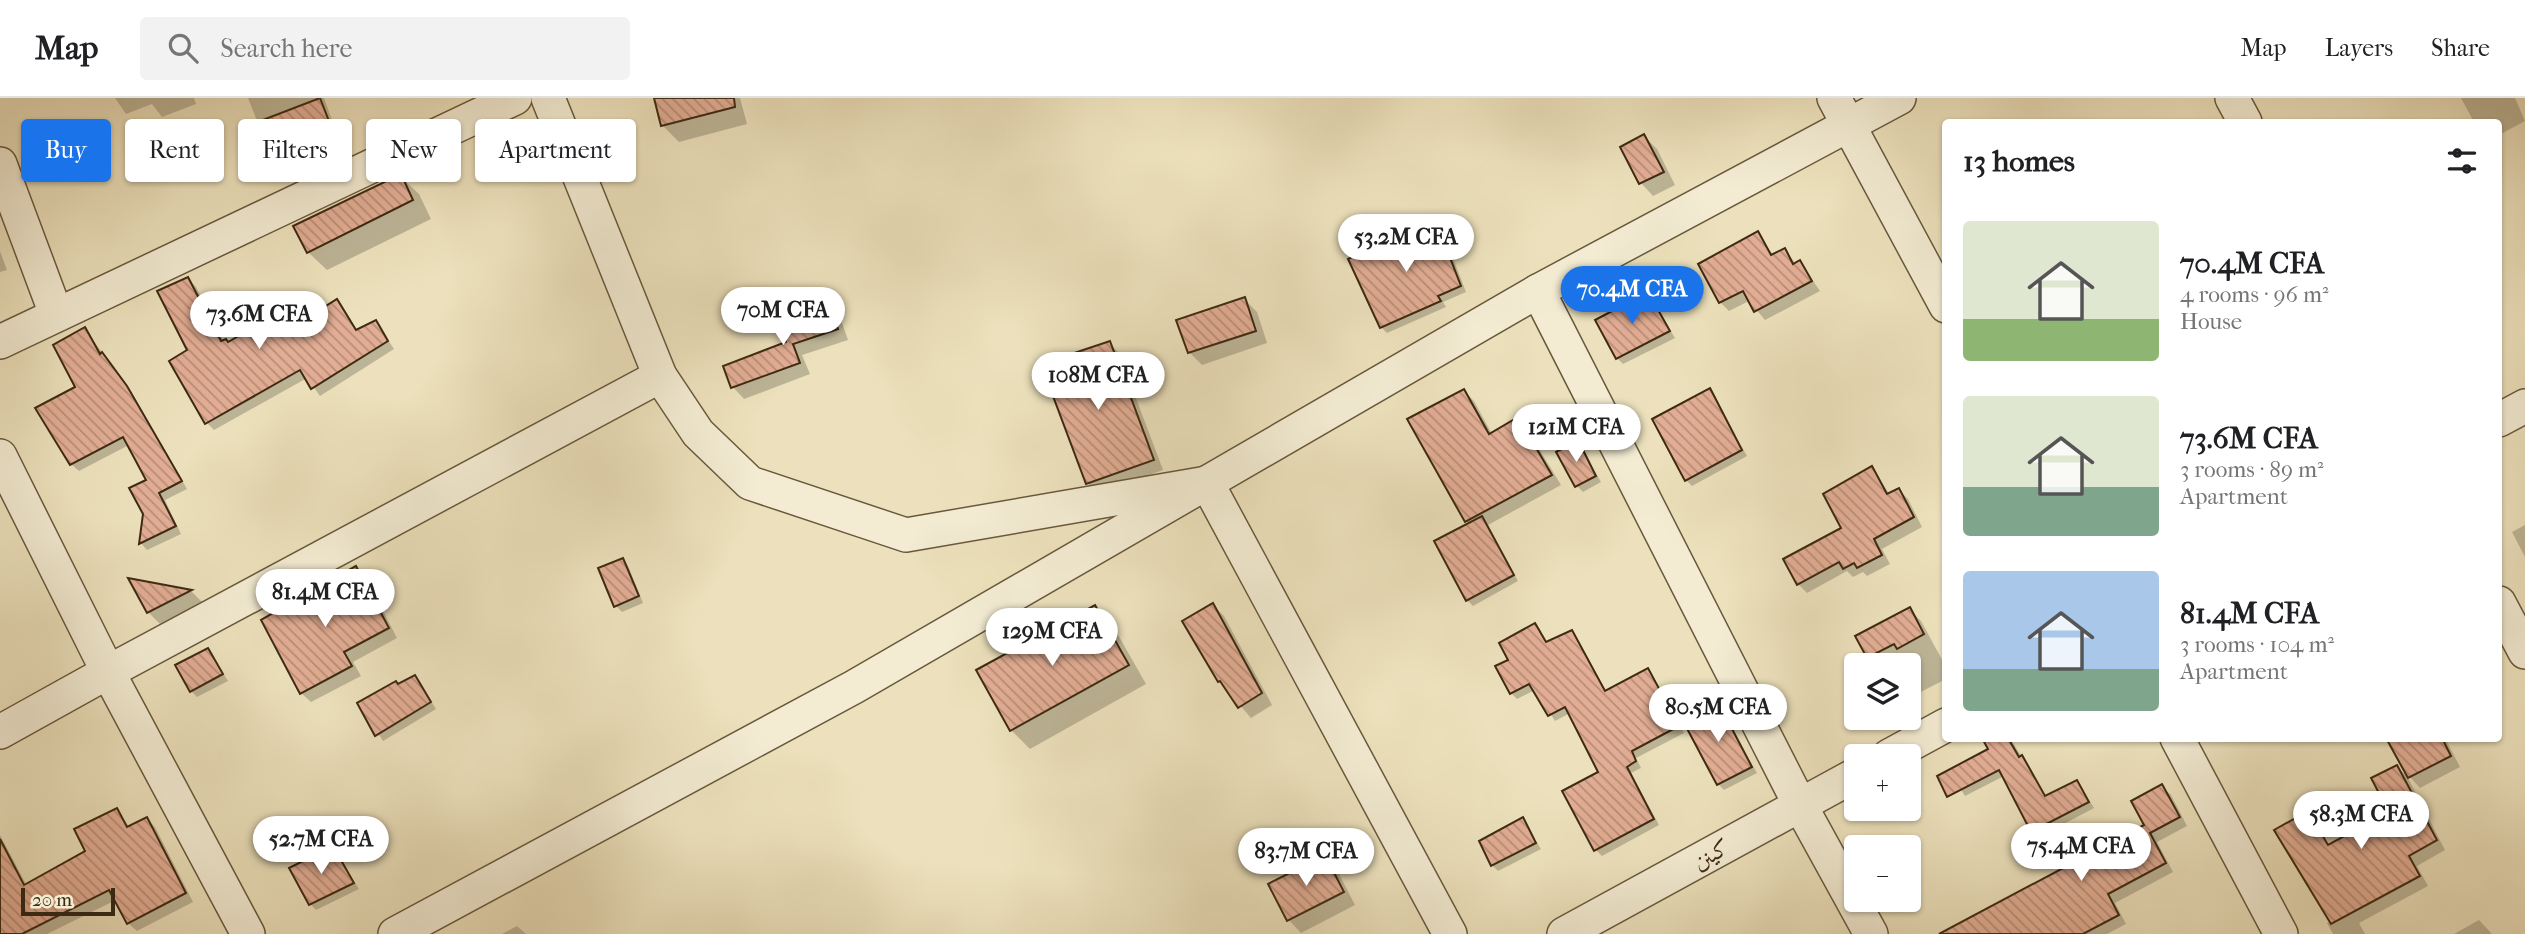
<!DOCTYPE html>
<html lang="en">
<head>
<meta charset="utf-8">
<style>
	:root { --surface:#fff; --page:#f2f2f2; --text:#202124; --muted:#757577; --line:#e0e0e0; --accent:#1a73e8 }
	body { margin:0; font-family:"IM FELL French Canon",Amiri,serif; background:var(--page); color:var(--text); height:100vh; display:flex; flex-direction:column; font-size:26px; white-space:nowrap }
	* { box-sizing:border-box; margin:0 }
	p { font-size:23px; color:var(--muted) }
	.icon { flex:none; width:38px; height:38px; fill:none; stroke:currentColor; stroke-width:2; stroke-linecap:round; stroke-linejoin:round }
	.map { position:relative; flex:1; overflow:hidden }
	.details { position:absolute; left:1942px; top:21px; width:560px; height:623px; display:flex; flex-direction:column; background:var(--surface); border-radius:7px; box-shadow:0 2px 5px #0004 }
	.details>* { flex:none }
	.top-card { position:absolute; left:21px; top:21px; width:665px; height:63px; display:flex; gap:14px }
	.tools { position:absolute; left:1844px; top:555px; display:grid; gap:14px }
	.tools a { display:grid; place-items:center; width:77px; height:77px; border-radius:7px; background:var(--surface); box-shadow:0 2px 5px #0004; font-size:35px }
	.scale { position:absolute; left:21px; bottom:18px; width:94px; box-sizing:border-box; padding-left:7px; border:4px solid #3d2a12; border-top:0; font-size:19px; line-height:24px; white-space:nowrap; color:#3d2a12; -webkit-text-stroke:5px #f3ecd3; paint-order:stroke }
	.price { position:absolute; translate:-50% -60px; padding:0 16px; border-radius:24px; background:#fff; color:#222; font-size:23px; line-height:46px; filter:drop-shadow(0 2px 4px #0008) }
	.price::after { content:''; position:absolute; left:50%; top:42px; width:21px; height:16px; margin-left:-10px; background:inherit; clip-path:polygon(0 0,100% 0,50% 100%) }
	.price.on { background:var(--accent); color:#fff }
	ul { padding:0; list-style:none }
	li { display:flex; align-items:center; gap:21px; height:175px; padding:0 21px }
	li span { display:grid; place-items:center; flex:none; width:196px; height:140px; border-radius:7px; color:#555 }
	li>.icon { margin-inline-start:auto }
	span .icon { width:84px; height:84px; fill:#fffc; stroke-width:1 }
	li b { font-size:30px }
	h2 { display:flex; justify-content:space-between; align-items:center; height:84px; padding:0 21px; font-size:30px }
	.chip { padding:0 24px; border-radius:7px; background:var(--surface); box-shadow:0 2px 5px #0004; font-size:24px; line-height:63px }
	.chip.on { background:var(--accent); color:#fff }
	header { display:flex; align-items:center; gap:42px; box-sizing:border-box; height:98px; padding:0 35px; background:var(--surface); border-bottom:2px solid var(--line) }
	header strong { font-size:33px }
	nav { display:flex; gap:38px; margin-inline-start:auto; font-size:24px }
	.search { width:490px; height:63px; background:var(--page); display:flex; align-items:center; gap:18px; box-sizing:border-box; padding:0 24px; border-radius:7px; color:var(--muted); font-size:26px }
	.map>svg:first-child { display:block }
	.shadow { fill:#0003 }
	.building { fill:url(#building-back-hatch); stroke:#3d2a12; stroke-width:2 }
	.lines { fill:none; stroke-linecap:round; stroke-linejoin:round }
	.minor-casing { stroke:#69583c; stroke-width:36 }
	.minor { stroke:#f3ecd3; stroke-width:33 }
	.labels { text-anchor:middle; stroke-width:6; stroke-linejoin:round; paint-order:stroke }
	.street-label { font-size:23px; fill:#3d2a12; stroke:#f3ecd3 }
</style>
</head>
<body>
<header>
<strong>Map</strong>
<div class="search"><svg class="icon" aria-label="search" viewBox="0 0 24 24"><circle cx="10" cy="10" r="6"/><path d="M15 15l6 6"/></svg>Search here</div>
<nav><a>Map</a><a>Layers</a><a>Share</a></nav>
</header>
<div class="map">
<svg width="2525" height="836" viewBox="0 0 2525 836">
	<defs>
		<pattern id="building-back-hatch" width="6" height="6" patternUnits="userSpaceOnUse" patternTransform="scale(1.75)"><rect width="6" height="6" fill="#e2ad94"/><path d="M-1 5l2 2M0 0l6 6M5-1l2 2" fill="none" stroke="#b88d77"/></pattern>
	</defs>
	<rect width="100%" height="100%" fill="#ece1bc"/>
	<filter id="stains"><feTurbulence type="fractalNoise" baseFrequency=".00286" numOctaves="4"/><feColorMatrix values="0 0 0 0 .2 0 0 0 0 .09 0 0 0 0 .02 0 0 0 .5 -.17"/></filter>
	<radialGradient id="worn" r=".72"><stop offset=".6" stop-color="#630" stop-opacity="0"/><stop offset="1" stop-color="#630" stop-opacity=".3"/></radialGradient>
	<!-- shadow -->
	<g class="shadow">
		<polygon points="115,0 194,0 196,6 162,19 152,6 126,16"/>
		<polygon points="248,0 324,0 336,33 296,48 301,60 279,69 272,61"/>
		<polygon points="655,0 740,0 747,26 679,44 662,27"/>
		<polygon points="2461,0 2515,0 2525,23 2499,37 2499,24 2474,24"/>
		<polygon points="1644,38 1657,51 1675,87 1653,98 1641,85"/>
		<polygon points="400,78 419,96 431,121 327,172 308,154"/>
		<polygon points="1435,123 1441,129 1466,194 1443,204 1446,209 1387,235 1381,229"/>
		<polygon points="1758,136 1774,158 1785,152 1796,166 1800,164 1820,193 1765,222 1749,203 1729,213 1720,204"/>
		<polygon points="0,153 7,172 0,174"/>
		<polygon points="188,181 196,189 224,244 228,246 279,217 291,232 336,203 358,233 376,224 394,251 320,298 307,280 214,332 206,324 189,253"/>
		<polygon points="1647,196 1675,240 1623,266 1617,260"/>
		<polygon points="1244,201 1257,214 1267,245 1202,267 1189,254"/>
		<polygon points="829,208 840,219 848,242 802,257 810,276 744,301 733,289 725,269 788,246"/>
		<polygon points="85,231 133,297 187,391 165,402 181,436 147,452 141,445 149,383 129,347 79,373 71,366"/>
		<polygon points="1109,245 1119,255 1163,372 1098,395 1087,385"/>
		<polygon points="1710,292 1747,358 1692,388 1686,382"/>
		<polygon points="1464,293 1474,303 1492,336 1517,321 1527,331 1561,387 1488,427 1518,483 1473,508 1467,502 1469,426 1466,423"/>
		<polygon points="1577,344 1601,384 1583,394 1577,388"/>
		<polygon points="1872,370 1890,397 1899,392 1908,401 1922,429 1882,451 1890,466 1867,478 1863,474 1853,479 1847,473 1807,495 1798,486 1843,431"/>
		<polygon points="2525,427 2525,459 2512,434"/>
		<polygon points="622,462 628,468 643,505 622,514 616,508"/>
		<polygon points="356,470 366,480 397,540 353,564 361,578 311,604 301,595"/>
		<polygon points="131,482 192,494 203,505 160,526 148,514"/>
		<polygon points="1212,507 1224,518 1272,607 1251,620 1219,583"/>
		<polygon points="1095,509 1113,528 1146,586 1030,651 1011,632"/>
		<polygon points="1909,511 1921,523 1946,569 1946,581 1909,600 1909,567 1873,567 1857,538"/>
		<polygon points="1535,527 1548,546 1572,534 1607,594 1648,572 1684,635 1636,660 1641,670 1631,675 1659,727 1602,758 1596,752 1600,675 1570,615 1555,623 1535,592 1517,601 1511,595 1510,562"/>
		<polygon points="208,552 228,583 197,599 191,593"/>
		<polygon points="415,579 436,611 383,643 359,605"/>
		<polygon points="1718,608 1757,675 1724,692 1718,686"/>
		<polygon points="2010,640 2047,699 2077,684 2094,710 2039,739 2004,678 1965,698 1949,672"/>
		<polygon points="2388,640 2445,640 2460,669 2420,690 2410,679"/>
		<polygon points="2397,669 2407,678 2445,752 2417,768 2428,788 2359,825 2365,836 2333,836 2327,825 2331,823 2308,716 2330,748 2391,714"/>
		<polygon points="2162,689 2171,697 2187,728 2157,744 2173,774 2115,805 2126,826 2107,836 1953,836 2146,727"/>
		<polygon points="117,712 130,730 147,721 155,729 193,804 137,833 128,825 116,802 47,836 0,836 0,737 27,788 87,754"/>
		<polygon points="1522,721 1541,751 1498,773 1492,767"/>
		<polygon points="332,750 359,791 316,812 310,806"/>
		<polygon points="1324,759 1337,772 1355,807 1301,835 1289,822 1270,787"/>
		<polygon points="2479,822 2492,836 2454,836"/>
		<polygon points="517,828 526,836 502,836"/>
	</g>
	<!-- building -->
	<g class="building">
		<polygon points="320,0 330,26 290,41 294,52 271,62 255,25"/>
		<polygon points="654,0 734,0 735,9 661,28"/>
		<polygon points="1644,36 1664,74 1639,86 1620,49"/>
		<polygon points="401,76 413,102 307,155 293,128"/>
		<polygon points="1435,121 1461,188 1438,198 1441,203 1380,230 1348,161"/>
		<polygon points="1758,133 1771,157 1785,150 1793,166 1800,162 1812,183 1754,214 1743,193 1719,205 1698,166"/>
		<polygon points="188,179 221,243 226,241 228,244 279,215 288,232 337,201 356,232 376,222 388,243 311,291 300,272 205,326 169,263 187,252 157,193"/>
		<polygon points="1648,194 1670,233 1616,261 1595,222"/>
		<polygon points="1245,199 1256,233 1188,255 1176,222"/>
		<polygon points="830,206 838,231 793,246 800,265 731,290 723,268 786,244 780,222"/>
		<polygon points="85,229 100,256 102,254 127,288 182,383 159,395 176,428 139,446 143,416 129,390 146,382 123,339 70,367 35,310 75,289 53,247"/>
		<polygon points="1110,243 1154,362 1086,386 1041,266"/>
		<polygon points="1710,290 1742,352 1685,383 1652,321"/>
		<polygon points="1464,291 1489,336 1518,319 1552,377 1465,424 1407,321"/>
		<polygon points="1578,342 1596,378 1575,389 1556,354"/>
		<polygon points="1872,368 1887,396 1899,390 1914,419 1874,441 1882,457 1857,470 1854,465 1843,471 1839,464 1797,487 1783,461 1841,430 1823,396"/>
		<polygon points="1482,418 1514,477 1466,503 1434,443"/>
		<polygon points="623,460 639,498 614,509 598,470"/>
		<polygon points="356,468 389,530 344,554 352,568 300,596 261,522"/>
		<polygon points="128,480 192,492 147,515"/>
		<polygon points="1213,505 1262,595 1238,610 1220,583 1218,584 1182,523"/>
		<polygon points="1095,507 1129,567 1010,633 976,572"/>
		<polygon points="1910,509 1924,536 1897,551 1894,546 1867,560 1855,538"/>
		<polygon points="1535,525 1546,544 1572,532 1605,593 1648,570 1679,628 1632,653 1636,663 1627,669 1654,721 1594,753 1562,693 1598,674 1565,609 1548,618 1529,586 1510,596 1495,568 1508,562 1499,545"/>
		<polygon points="208,550 223,576 190,594 175,567"/>
		<polygon points="415,577 431,604 375,638 357,605 396,583 398,586"/>
		<polygon points="1719,606 1752,669 1717,687 1683,623"/>
		<polygon points="1982,640 2008,640 2019,659 2022,657 2045,698 2077,682 2089,704 2031,734 1999,672 1947,699 1937,678 1988,651"/>
		<polygon points="2386,640 2442,640 2451,658 2408,680"/>
		<polygon points="2397,667 2437,742 2409,758 2420,778 2331,826 2274,732 2308,713 2328,747 2389,714 2371,680"/>
		<polygon points="2162,686 2180,719 2150,735 2166,765 2108,796 2119,817 2083,836 1939,836 2144,727 2131,703"/>
		<polygon points="117,710 127,729 147,719 186,795 127,826 109,792 22,836 0,836 0,741 24,787 85,753 74,731"/>
		<polygon points="1523,719 1536,745 1491,768 1479,743"/>
		<polygon points="333,748 354,785 309,807 289,770"/>
		<polygon points="1325,757 1344,794 1287,823 1268,786"/>
	</g>
	<g class="lines">
		<!-- minor casing -->
		<g class="minor-casing">
			<g id="minor">
				<polyline points="548,0 660,278 698,335 750,385 906,437 1207,385 1450,836"/>
				<polyline points="1834,0 1946,208"/>
				<polyline points="2232,0 2245,24"/>
				<polyline points="0,66 56,216"/>
				<polyline points="1538,193 1800,707 1871,836"/>
				<polyline points="0,244 515,0"/>
				<polyline points="2499,322 2525,308"/>
				<polyline points="0,358 108,574 660,278"/>
				<polyline points="2499,505 2525,554"/>
				<polyline points="0,634 108,574 248,836"/>
				<polyline points="2177,640 2281,836"/>
				<polyline points="1889,658 1946,627"/>
				<polyline points="395,836 854,589 1538,193 1899,0"/>
				<polyline points="1564,836 1857,676"/>
			</g>
		</g>
		<!-- minor -->
		<use href="#minor" class="minor"/>
	</g>
	<g class="labels">
		<!-- street labels -->
		<g class="street-label">
			<text transform="translate(1711 756) rotate(-29)" y="8">كينن</text>
		</g>
	</g>
	<rect width="100%" height="100%" filter="url(#stains)"/>
	<rect width="100%" height="100%" fill="url(#worn)"/>
</svg>
<div class="tools">
<a><svg class="icon" aria-label="layers" viewBox="0 0 24 24"><path d="M12 4l9 5-9 5-9-5zM3 14l9 5 9-5"/></svg></a>
<a>+</a>
<a>−</a>
</div>
<div class="scale">20 m</div>
<b class="price" style="left:1406px;top:176px">53.2M CFA</b>
<b class="price on" style="left:1632px;top:228px">70.4M CFA</b>
<b class="price" style="left:783px;top:249px">70M CFA</b>
<b class="price" style="left:259px;top:253px">73.6M CFA</b>
<b class="price" style="left:1098px;top:314px">108M CFA</b>
<b class="price" style="left:1576px;top:366px">121M CFA</b>
<b class="price" style="left:325px;top:531px">81.4M CFA</b>
<b class="price" style="left:1052px;top:570px">129M CFA</b>
<b class="price" style="left:1718px;top:646px">80.5M CFA</b>
<b class="price" style="left:2361px;top:753px">58.3M CFA</b>
<b class="price" style="left:321px;top:778px">52.7M CFA</b>
<b class="price" style="left:2081px;top:785px">75.4M CFA</b>
<b class="price" style="left:1306px;top:790px">83.7M CFA</b>
<div class="top-card">
<a class="chip on">Buy</a>
<a class="chip">Rent</a>
<a class="chip">Filters</a>
<a class="chip">New</a>
<a class="chip">Apartment</a>
</div>
<section class="details">
<h2>13 homes<svg class="icon" aria-label="filters" viewBox="0 0 24 24"><path d="M4 7h16M4 17h16"/><circle cx="9" cy="7" r="2"/><circle cx="15" cy="17" r="2"/></svg></h2>
<ul>
<li><span style="background:linear-gradient(#dfe7d0 70%,#8fb573 0)"><svg class="icon" aria-label="home" viewBox="0 0 24 24"><path d="M3 11l9-7 9 7M6 9v11h12V9"/></svg></span><div><b>70.4M CFA</b><p>4 rooms · 96 m²</p><p>House</p></div></li>
<li><span style="background:linear-gradient(#dfe7d0 65%,#7fa58c 0)"><svg class="icon" aria-label="home" viewBox="0 0 24 24"><path d="M3 11l9-7 9 7M6 9v11h12V9"/></svg></span><div><b>73.6M CFA</b><p>3 rooms · 89 m²</p><p>Apartment</p></div></li>
<li><span style="background:linear-gradient(#a9c7e8 70%,#7fa58c 0)"><svg class="icon" aria-label="home" viewBox="0 0 24 24"><path d="M3 11l9-7 9 7M6 9v11h12V9"/></svg></span><div><b>81.4M CFA</b><p>3 rooms · 104 m²</p><p>Apartment</p></div></li>
</ul>
</section>
</div>
</body>
</html>
